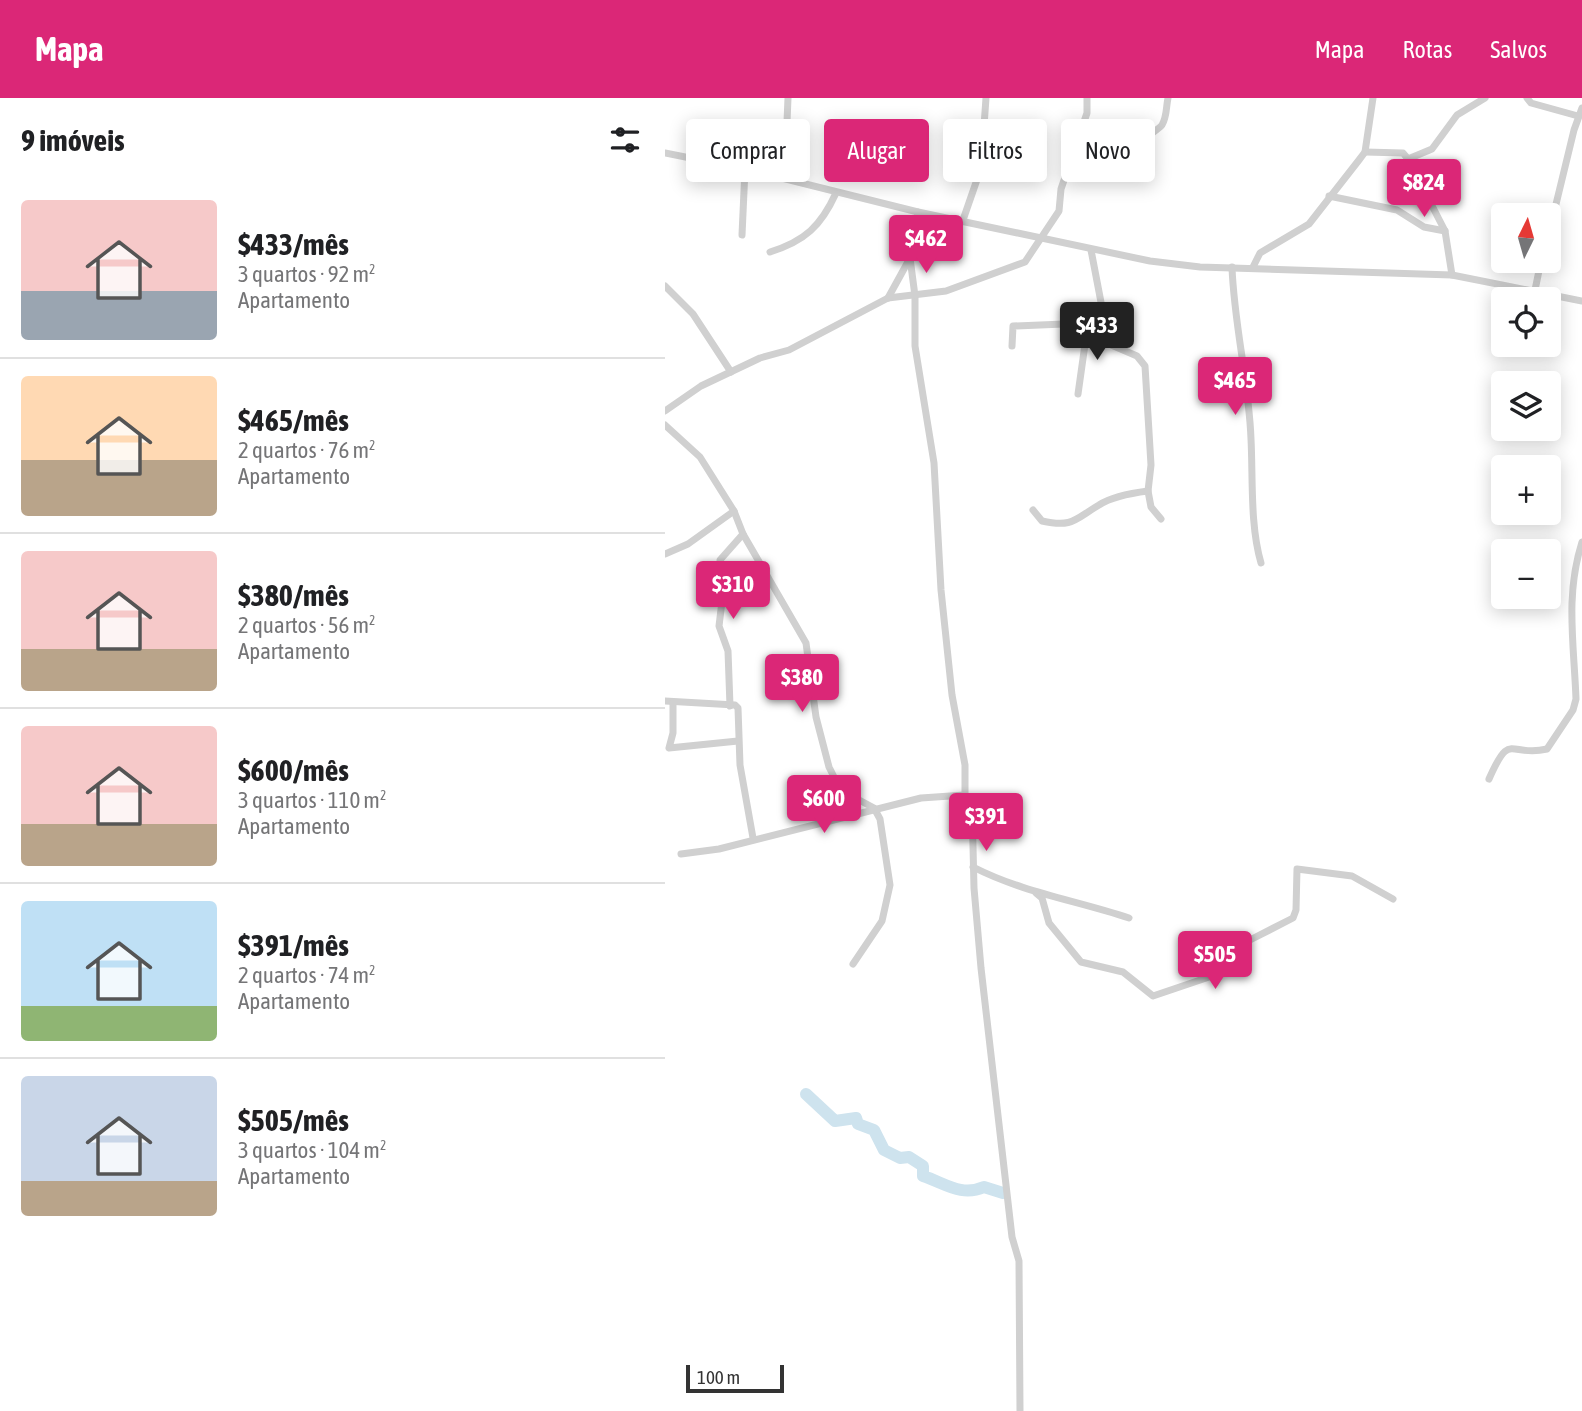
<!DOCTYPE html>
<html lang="pt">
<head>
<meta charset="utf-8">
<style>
	:root { --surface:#fff; --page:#f2f2f2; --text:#202124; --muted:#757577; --line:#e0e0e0; --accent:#db2777 }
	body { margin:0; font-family:"Asap Condensed",sans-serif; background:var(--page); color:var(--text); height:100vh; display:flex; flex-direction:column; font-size:26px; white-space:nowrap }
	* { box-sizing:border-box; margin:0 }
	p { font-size:23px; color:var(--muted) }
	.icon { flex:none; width:38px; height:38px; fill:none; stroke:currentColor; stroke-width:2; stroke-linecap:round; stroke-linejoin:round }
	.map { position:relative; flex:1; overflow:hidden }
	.panel { display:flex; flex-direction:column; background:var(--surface); width:665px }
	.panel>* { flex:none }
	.banner { position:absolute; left:21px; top:21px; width:665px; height:63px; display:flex; gap:14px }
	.needle { width:46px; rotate:5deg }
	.buttons { position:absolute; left:826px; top:105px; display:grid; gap:14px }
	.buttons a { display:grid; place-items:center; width:70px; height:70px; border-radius:7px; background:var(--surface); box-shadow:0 4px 18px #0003; font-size:35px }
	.scale { position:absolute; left:21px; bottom:18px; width:98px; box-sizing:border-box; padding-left:7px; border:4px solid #333; border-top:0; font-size:19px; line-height:24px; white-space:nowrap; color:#333; -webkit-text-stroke:5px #fff; paint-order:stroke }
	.price { position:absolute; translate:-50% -60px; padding:0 16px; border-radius:7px; background:var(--accent); color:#fff; font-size:23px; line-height:46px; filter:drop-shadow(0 2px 4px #0008) }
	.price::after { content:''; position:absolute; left:50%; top:42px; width:21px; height:16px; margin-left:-10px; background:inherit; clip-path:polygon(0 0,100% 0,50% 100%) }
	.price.on { background:#222; color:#fff }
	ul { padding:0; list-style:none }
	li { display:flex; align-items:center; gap:21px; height:175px; padding:0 21px }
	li+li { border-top:2px solid var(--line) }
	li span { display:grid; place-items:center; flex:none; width:196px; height:140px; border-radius:7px; color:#555 }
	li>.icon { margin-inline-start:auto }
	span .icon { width:84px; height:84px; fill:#fffc; stroke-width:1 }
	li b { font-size:30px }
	h2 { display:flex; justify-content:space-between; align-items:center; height:84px; padding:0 21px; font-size:30px }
	.pill { padding:0 24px; border-radius:7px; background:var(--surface); box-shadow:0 4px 18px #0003; font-size:24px; line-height:63px }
	.pill.on { background:var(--accent); color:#fff }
	header { display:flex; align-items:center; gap:42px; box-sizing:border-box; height:98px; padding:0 35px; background:var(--accent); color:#fff }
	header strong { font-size:33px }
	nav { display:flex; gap:38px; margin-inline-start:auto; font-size:24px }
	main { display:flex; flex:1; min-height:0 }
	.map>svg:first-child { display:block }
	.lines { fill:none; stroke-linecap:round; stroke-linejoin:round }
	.river { stroke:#cee3ee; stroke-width:12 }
	.minor { stroke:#d0d0d0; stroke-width:7 }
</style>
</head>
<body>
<header>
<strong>Mapa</strong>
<nav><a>Mapa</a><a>Rotas</a><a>Salvos</a></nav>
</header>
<main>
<section class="panel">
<h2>9 imóveis<svg class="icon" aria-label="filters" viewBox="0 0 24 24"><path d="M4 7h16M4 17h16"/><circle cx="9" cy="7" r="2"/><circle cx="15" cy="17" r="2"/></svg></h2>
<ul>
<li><span style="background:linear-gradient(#f6c9c9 65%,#9aa5b1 0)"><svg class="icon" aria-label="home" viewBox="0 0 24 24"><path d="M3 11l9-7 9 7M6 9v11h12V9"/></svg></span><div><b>$433/mês</b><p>3 quartos · 92 m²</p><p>Apartamento</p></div></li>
<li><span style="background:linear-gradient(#ffd9b3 60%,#b9a48a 0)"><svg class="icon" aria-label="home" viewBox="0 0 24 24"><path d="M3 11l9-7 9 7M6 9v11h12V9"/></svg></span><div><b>$465/mês</b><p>2 quartos · 76 m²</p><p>Apartamento</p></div></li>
<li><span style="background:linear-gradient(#f6c9c9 70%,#b9a48a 0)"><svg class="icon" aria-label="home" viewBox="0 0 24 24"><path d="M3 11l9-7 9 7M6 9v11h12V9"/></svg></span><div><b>$380/mês</b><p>2 quartos · 56 m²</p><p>Apartamento</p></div></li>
<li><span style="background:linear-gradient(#f6c9c9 70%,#b9a48a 0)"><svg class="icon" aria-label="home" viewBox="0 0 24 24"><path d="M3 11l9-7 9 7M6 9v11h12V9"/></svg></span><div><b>$600/mês</b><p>3 quartos · 110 m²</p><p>Apartamento</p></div></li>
<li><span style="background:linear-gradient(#bfe0f5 75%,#8fb573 0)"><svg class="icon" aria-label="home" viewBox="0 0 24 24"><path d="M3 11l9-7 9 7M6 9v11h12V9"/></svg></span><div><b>$391/mês</b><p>2 quartos · 74 m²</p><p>Apartamento</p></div></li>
<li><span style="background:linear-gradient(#c9d6e8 75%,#b9a48a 0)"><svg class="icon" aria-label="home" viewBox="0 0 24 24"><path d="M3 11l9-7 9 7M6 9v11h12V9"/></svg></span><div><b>$505/mês</b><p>3 quartos · 104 m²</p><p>Apartamento</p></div></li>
</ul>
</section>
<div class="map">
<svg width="917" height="1313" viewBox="0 0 917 1313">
	<rect width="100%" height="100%" fill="#fff"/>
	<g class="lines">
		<!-- river -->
		<path class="river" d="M141,996L170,1023L191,1020L193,1026L209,1032L219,1052L235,1060L244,1059L258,1068V1078C280,1085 296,1099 319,1089L338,1095"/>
		<!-- minor -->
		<g class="minor">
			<polyline points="862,0 866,5 913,18"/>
			<path d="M410,51C422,54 435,60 447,60C453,60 494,31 497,27C502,19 501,9 503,0"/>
			<polyline points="700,54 738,55 743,61 767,51 792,17 820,0"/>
			<polyline points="0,55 80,71 253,114 485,163 535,169 787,177 917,203"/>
			<polyline points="743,61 780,133 787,177"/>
			<polyline points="111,78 121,48 123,0"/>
			<polyline points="664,98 732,112 759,129 780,133"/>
			<polyline points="298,122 316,70 321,0"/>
			<polyline points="884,135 909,32 917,10"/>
			<polyline points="77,137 80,71"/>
			<polyline points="426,152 444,246 472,258 480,268 486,367 483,393 486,409 496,421"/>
			<path d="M105,154C140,143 156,128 171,95"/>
			<polyline points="245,160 250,198 250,248 269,365 276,492 287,597 300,667 300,697 307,707 309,790 316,870 347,1139 354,1163 355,1313"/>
			<path d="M567,169C569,227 584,284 586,341C588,380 585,428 596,465"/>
			<polyline points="588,169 595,155 644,126 694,62 700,54 708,0"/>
			<polyline points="0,188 28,216 66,274"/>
			<polyline points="870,192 876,163"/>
			<polyline points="223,200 245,160 253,114"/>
			<polyline points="347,248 348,228 423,225"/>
			<polyline points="413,296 423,225 437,221"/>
			<polyline points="0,313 36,288 95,260 124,252 223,200 281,193 360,164 394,113 396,91 422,15 422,0"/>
			<polyline points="0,327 35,359 69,413 78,436 141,545 151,619 164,669 173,687 181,695 209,710 215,721 225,787 217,823 188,866"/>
			<path d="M368,412L377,423C408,430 410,421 434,407C448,398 467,395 483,393"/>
			<polyline points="0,456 23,446 69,413"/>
			<polyline points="0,603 70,607 73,610 75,667 88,740"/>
			<polyline points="8,605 8,635 4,650 73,643"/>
			<polyline points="65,608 63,553 54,528 58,495 55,462 78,436"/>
			<path d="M824,681C846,631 844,660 882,651L908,612L911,601C909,546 900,497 917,444"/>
			<polyline points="16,756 54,751 256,700 300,697"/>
			<path d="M308,769C359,795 410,802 464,820"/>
			<polyline points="371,795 377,800 384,825 416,864 458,874 488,898 550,877 576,858 581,844 628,820 631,812 632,771 687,778 728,801"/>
		</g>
	</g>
</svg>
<div class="buttons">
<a><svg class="needle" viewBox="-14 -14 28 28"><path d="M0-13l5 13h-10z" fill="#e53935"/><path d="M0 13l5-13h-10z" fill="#757577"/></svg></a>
<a><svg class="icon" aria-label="locate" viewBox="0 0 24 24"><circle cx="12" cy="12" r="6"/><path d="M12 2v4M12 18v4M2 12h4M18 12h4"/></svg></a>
<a><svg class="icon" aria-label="layers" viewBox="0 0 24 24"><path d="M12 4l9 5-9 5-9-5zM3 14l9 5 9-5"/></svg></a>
<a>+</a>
<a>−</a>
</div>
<div class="scale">100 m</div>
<b class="price" style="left:759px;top:121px">$824</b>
<b class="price" style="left:261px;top:177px">$462</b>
<b class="price on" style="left:432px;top:264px">$433</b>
<b class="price" style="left:570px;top:319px">$465</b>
<b class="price" style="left:68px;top:523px">$310</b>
<b class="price" style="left:137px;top:616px">$380</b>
<b class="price" style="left:159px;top:737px">$600</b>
<b class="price" style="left:321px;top:755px">$391</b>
<b class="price" style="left:550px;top:893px">$505</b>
<div class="banner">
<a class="pill">Comprar</a>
<a class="pill on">Alugar</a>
<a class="pill">Filtros</a>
<a class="pill">Novo</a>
</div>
</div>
</main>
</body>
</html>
